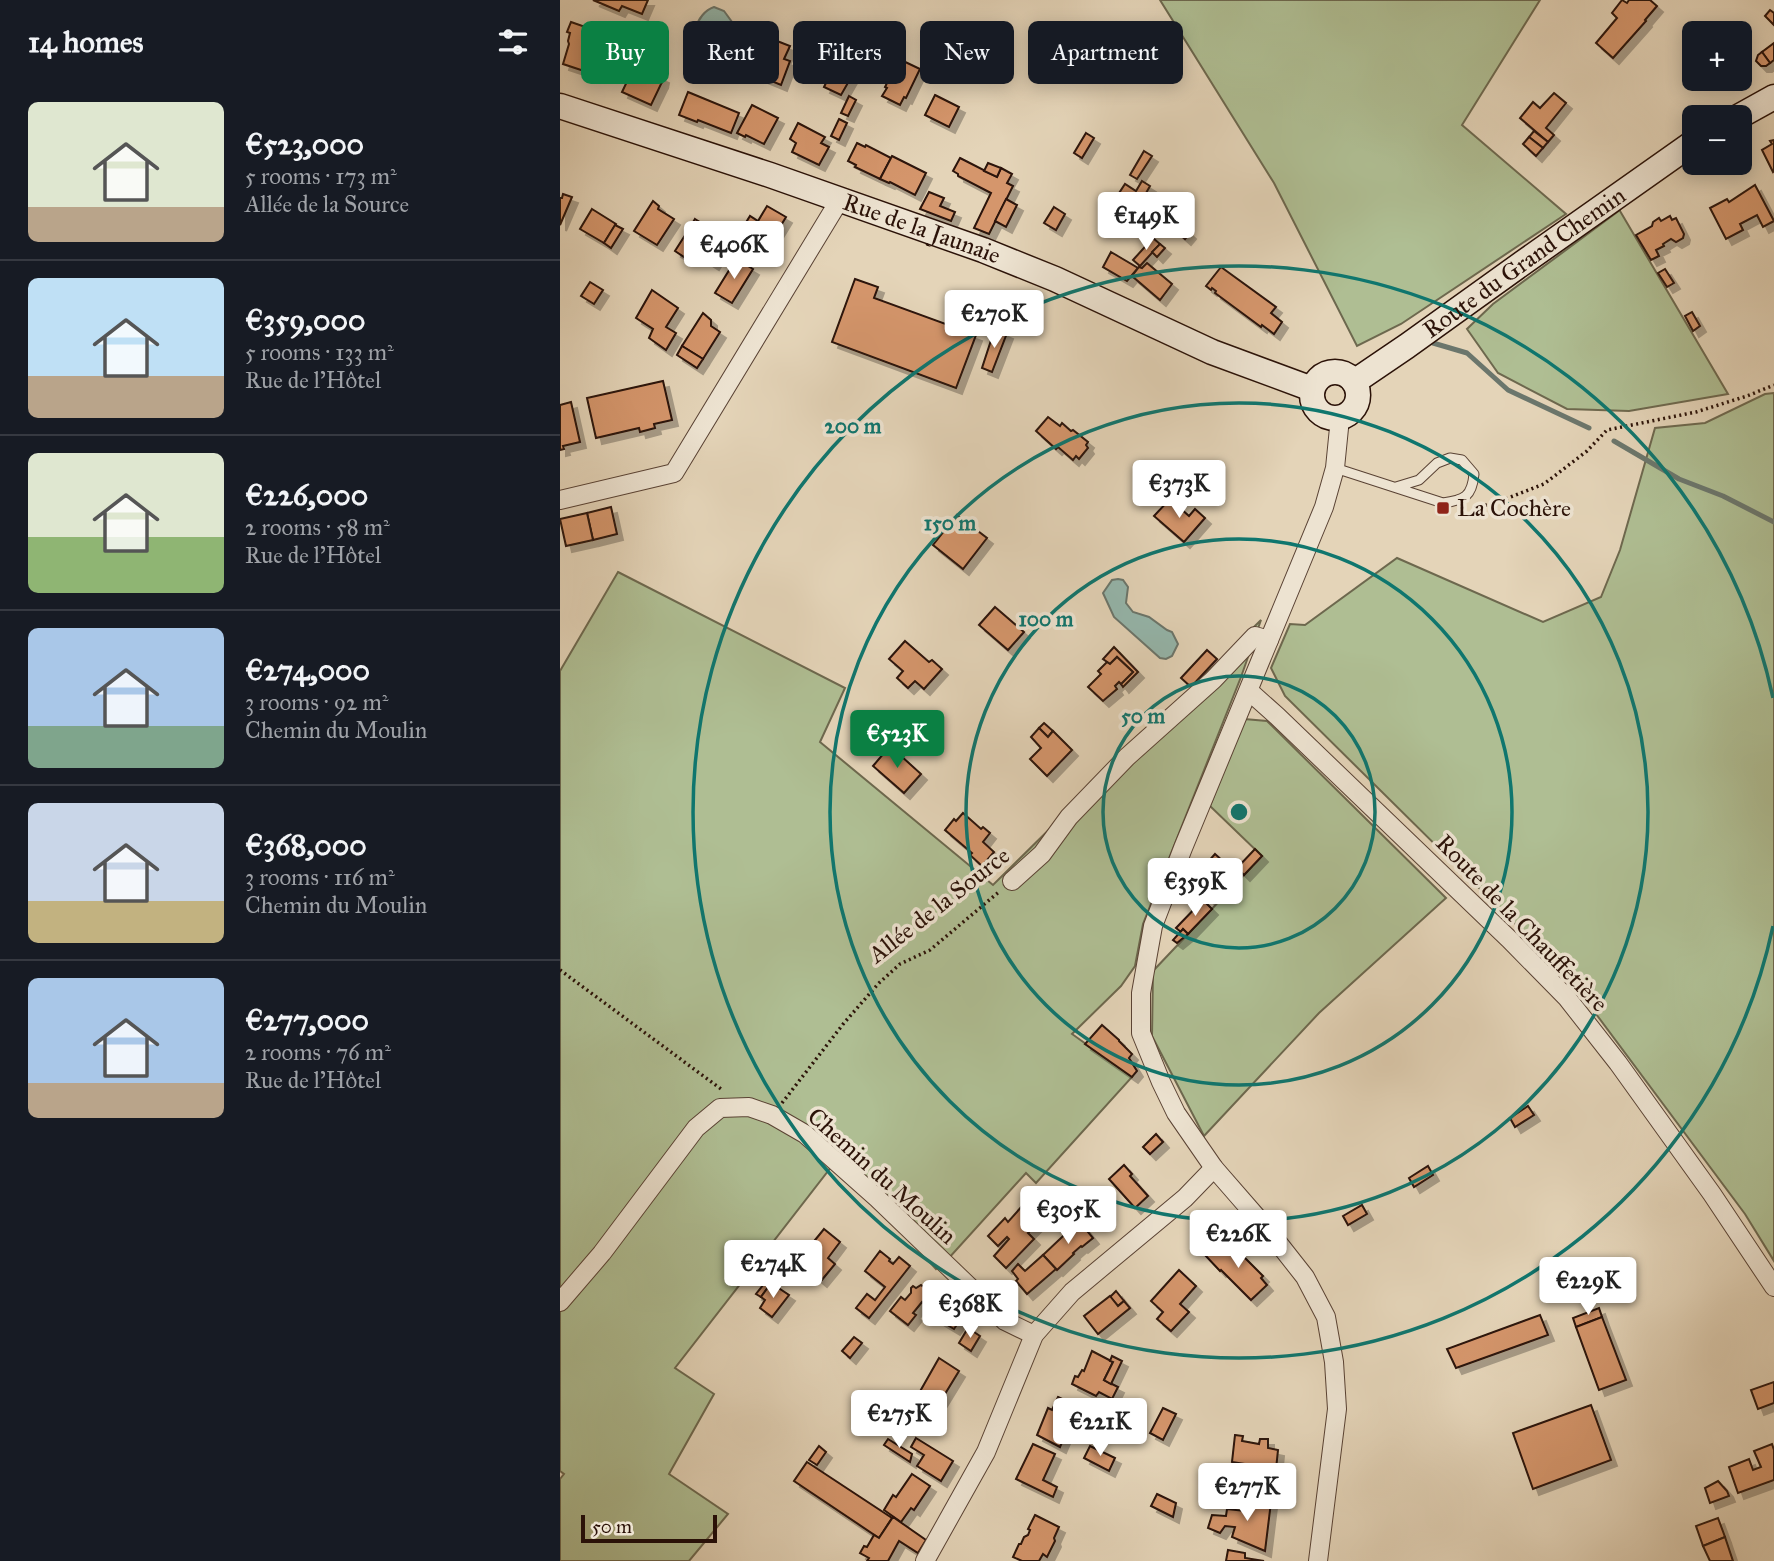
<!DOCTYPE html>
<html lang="en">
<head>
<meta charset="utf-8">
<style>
	:root { --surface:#171b24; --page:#20242c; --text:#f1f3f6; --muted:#9ea1a6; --line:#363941; --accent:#0b8043 }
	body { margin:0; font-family:"IM FELL Great Primer",serif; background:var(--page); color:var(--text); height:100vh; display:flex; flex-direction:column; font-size:26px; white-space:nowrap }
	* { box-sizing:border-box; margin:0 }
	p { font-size:23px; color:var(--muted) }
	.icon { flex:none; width:38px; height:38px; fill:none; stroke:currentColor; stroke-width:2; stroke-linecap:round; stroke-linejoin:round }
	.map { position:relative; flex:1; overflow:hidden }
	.sheet { display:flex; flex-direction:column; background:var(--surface); width:560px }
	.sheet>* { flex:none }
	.top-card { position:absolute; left:21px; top:21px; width:665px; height:63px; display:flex; gap:14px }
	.tools { position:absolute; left:1122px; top:21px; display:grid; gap:14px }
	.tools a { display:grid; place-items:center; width:70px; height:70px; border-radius:10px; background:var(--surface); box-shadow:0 4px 18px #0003; font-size:35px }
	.scale { position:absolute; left:21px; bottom:18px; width:136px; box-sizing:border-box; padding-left:7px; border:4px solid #2b1208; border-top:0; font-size:19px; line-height:24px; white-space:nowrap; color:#2b1208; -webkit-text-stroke:5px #ede3d1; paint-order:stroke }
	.price { position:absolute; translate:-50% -60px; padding:0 16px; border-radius:7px; background:#fff; color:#222; font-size:23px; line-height:46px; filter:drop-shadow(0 2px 4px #0008) }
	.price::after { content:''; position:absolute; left:50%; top:42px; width:21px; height:16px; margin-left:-10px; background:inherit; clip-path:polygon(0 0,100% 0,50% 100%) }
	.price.on { background:var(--accent); color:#fff }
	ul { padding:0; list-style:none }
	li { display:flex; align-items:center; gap:21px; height:175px; padding:0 28px }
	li+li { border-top:2px solid var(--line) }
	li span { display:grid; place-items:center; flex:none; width:196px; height:140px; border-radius:10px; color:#555 }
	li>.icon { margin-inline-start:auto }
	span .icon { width:84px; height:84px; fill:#fffc; stroke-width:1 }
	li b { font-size:30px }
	h2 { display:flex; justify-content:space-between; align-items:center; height:84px; padding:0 28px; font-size:30px }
	.pill { padding:0 24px; border-radius:10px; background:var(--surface); box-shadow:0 4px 18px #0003; font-size:24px; line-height:63px }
	.pill.on { background:var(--accent); color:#fff }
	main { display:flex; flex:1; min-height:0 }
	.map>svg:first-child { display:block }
	.green { fill:#afbe93; stroke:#6d684e; stroke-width:2 }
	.water { fill:#95b8ae; stroke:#6b766c; stroke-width:2 }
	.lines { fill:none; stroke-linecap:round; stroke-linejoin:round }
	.stream { stroke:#6b766c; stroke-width:5 }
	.building { fill:#d5966c; stroke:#2b1208; stroke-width:2; filter:url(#shadow) }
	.service-casing { stroke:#594234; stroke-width:11 }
	.minor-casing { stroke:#594234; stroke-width:20 }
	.secondary-casing { stroke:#2b1208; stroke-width:27 }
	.path { stroke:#2b1208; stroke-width:3.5; stroke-dasharray:2 3.5; stroke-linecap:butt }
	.service { stroke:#ede3d1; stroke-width:9 }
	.minor { stroke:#ede3d1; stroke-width:18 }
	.secondary { stroke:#ede3d1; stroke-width:24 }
	.ring { fill:none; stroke:#0f766e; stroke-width:3.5 }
	.poi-dot { fill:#8f2418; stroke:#ede3d1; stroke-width:2.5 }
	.labels { text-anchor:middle; stroke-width:7; stroke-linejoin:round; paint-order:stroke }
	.street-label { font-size:24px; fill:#2b1208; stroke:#ede3d1 }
	.poi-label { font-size:24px; fill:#2b1208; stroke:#ede3d1; text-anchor:start }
	.centre { fill:#0f766e; stroke:#ede3d1; stroke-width:3.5 }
	.ring-label { font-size:21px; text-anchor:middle; font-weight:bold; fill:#0f766e; stroke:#ede3d1; stroke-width:7; stroke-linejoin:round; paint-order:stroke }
</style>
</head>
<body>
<main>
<section class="sheet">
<h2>14 homes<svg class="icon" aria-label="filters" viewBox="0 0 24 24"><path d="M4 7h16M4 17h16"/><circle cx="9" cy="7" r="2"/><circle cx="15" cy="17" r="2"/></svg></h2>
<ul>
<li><span style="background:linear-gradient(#dfe7d0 75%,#b9a48a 0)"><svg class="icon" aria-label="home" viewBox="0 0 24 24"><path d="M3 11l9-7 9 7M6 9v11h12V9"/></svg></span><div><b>€523,000</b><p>5 rooms · 173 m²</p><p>Allée de la Source</p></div></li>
<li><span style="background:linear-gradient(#bfe0f5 70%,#b9a48a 0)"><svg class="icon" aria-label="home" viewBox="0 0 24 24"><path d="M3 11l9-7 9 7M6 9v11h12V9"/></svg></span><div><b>€359,000</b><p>5 rooms · 133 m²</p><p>Rue de l'Hôtel</p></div></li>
<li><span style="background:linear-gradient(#dfe7d0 60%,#8fb573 0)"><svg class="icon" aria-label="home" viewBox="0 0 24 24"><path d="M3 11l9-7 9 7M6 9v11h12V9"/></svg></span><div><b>€226,000</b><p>2 rooms · 58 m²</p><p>Rue de l'Hôtel</p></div></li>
<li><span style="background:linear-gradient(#a9c7e8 70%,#7fa58c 0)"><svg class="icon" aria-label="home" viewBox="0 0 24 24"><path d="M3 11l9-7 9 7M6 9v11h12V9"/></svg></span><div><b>€274,000</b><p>3 rooms · 92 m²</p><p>Chemin du Moulin</p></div></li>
<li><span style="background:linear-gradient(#c9d6e8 70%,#c2b280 0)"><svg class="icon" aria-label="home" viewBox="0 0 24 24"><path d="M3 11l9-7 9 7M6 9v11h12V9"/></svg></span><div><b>€368,000</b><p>3 rooms · 116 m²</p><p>Chemin du Moulin</p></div></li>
<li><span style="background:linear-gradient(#a9c7e8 75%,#b9a48a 0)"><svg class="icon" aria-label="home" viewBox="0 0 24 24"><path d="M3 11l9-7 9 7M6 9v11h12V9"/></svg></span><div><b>€277,000</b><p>2 rooms · 76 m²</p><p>Rue de l'Hôtel</p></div></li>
</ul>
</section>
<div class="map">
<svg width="1214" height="1561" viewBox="0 0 1214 1561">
	<defs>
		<filter id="shadow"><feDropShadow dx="6" dy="6" stdDeviation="0" flood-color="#0004"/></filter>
	</defs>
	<rect width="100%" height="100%" fill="#e4d4b8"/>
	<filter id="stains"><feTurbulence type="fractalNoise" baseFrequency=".00286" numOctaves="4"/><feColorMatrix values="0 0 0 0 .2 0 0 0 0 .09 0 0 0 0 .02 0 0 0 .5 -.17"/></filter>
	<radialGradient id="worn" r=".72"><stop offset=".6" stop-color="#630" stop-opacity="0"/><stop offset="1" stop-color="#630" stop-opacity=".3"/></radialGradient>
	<!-- green -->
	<g class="green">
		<polygon points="600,0 980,0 902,125 1006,214 841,324 797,346 714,183"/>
		<polygon points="1060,210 1060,211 1168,394 1069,411 1007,409 938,373 907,329 933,304"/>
		<polygon points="1214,393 1214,1261 1185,1214 1007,975 725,696 711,668 730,624 745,625 837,558 983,622 1041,597 1060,550 1095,428 1145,423 1205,394"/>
		<polygon points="58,572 285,688 260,742 433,885 701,620 681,677 583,924 575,966 561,986 512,1034 572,1077 476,1183 466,1173 388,1259 376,1269 331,1219 272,1166 115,1368 154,1394 109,1474 168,1514 129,1561 0,1561 0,1479 4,1474 0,1471 0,671"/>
		<polygon points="684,719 707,721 886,898 759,1013 644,1136 592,1036 593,971 702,856 650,806"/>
	</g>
	<!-- water -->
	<g class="water">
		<path d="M154,7L164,11L172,22L168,42C156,43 143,40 136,28C138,19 145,10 154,7Z"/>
		<polygon points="558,579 563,580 568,587 566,603 573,612 589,617 607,630 612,632 618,644 612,656 606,659 600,658 554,617 543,593 552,580"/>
	</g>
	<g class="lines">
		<!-- stream -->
		<g class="stream">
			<polyline points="873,343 907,353 948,390 1029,428"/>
			<polyline points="1054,441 1119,479 1163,496 1214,522"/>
		</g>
	</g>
	<!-- building -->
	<g class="building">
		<polygon points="33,0 88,0 82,14 62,6 59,11"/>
		<polygon points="1062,0 1067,3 1069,0 1090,0 1097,6 1085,20 1086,21 1053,58 1036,43 1057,18 1052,13"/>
		<polygon points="1210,10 1214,13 1214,25 1205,16"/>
		<polygon points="11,22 37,31 24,71 3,64 9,44 8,41 10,33 7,32"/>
		<polygon points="272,33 279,37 272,51 265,47"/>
		<polygon points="287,39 298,44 292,56 301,60 281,95 264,87"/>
		<polygon points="217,41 230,46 224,59 230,61 221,85 183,69 193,46 212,54"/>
		<polygon points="1214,43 1214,60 1210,63 1202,52"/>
		<polygon points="1202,52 1210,63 1206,66 1201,66 1196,61 1198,55"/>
		<polygon points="134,53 145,58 141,68 130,64"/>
		<polygon points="339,59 360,69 346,98 344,97 340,105 322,96 327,88 325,87"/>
		<polygon points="74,64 103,77 102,82 73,69"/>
		<polygon points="73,69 102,82 91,105 62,92"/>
		<polygon points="128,92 179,113 171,133 138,120 137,122 119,115"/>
		<polygon points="994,93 1006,103 986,128 994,135 988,142 960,118 973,102 980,108"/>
		<polygon points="375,95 399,107 389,127 365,115"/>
		<polygon points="289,96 296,100 288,116 281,113"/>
		<polygon points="192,105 218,118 204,144 186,135 185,137 177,133"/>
		<polygon points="279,119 287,123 279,140 271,136"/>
		<polygon points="238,123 265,137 261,143 269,147 259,165 232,152 236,143 230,139"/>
		<polygon points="974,131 988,142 983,148 969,137"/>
		<polygon points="526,133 534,138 522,158 514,153"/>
		<polygon points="969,137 983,148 976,156 963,144"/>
		<polygon points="1214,140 1214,171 1213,172 1202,150 1212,144 1210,141"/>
		<polygon points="297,143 305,147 306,145 331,158 320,179 295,167 296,165 288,161"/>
		<polygon points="584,151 592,156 577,179 570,175"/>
		<polygon points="332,156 366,173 355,195 330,182 329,183 320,179"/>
		<polygon points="400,158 437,177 441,168 452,174 447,183 453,186 429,234 414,228 431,193 398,176 398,174 393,171"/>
		<polygon points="428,163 441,168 437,177 424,171"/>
		<polygon points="582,181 590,186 573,216 552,204 565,184 576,191"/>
		<polygon points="1195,185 1214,221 1203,227 1197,215 1180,224 1183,230 1166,239 1150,208 1167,199 1169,202"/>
		<polygon points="369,192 384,198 380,206 395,212 391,221 360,209"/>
		<polygon points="3,194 12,197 0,225 0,198 2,198"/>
		<polygon points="446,199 457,205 446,227 435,221"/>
		<polygon points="93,201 99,206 98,209 114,219 97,245 74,231"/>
		<polygon points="207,206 226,217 209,245 182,229 190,216 198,221"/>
		<polygon points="494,207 505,214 496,230 484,223"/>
		<polygon points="32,209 56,224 44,243 20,229"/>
		<polygon points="1110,216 1112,220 1116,218 1124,234 1123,238 1116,242 1111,239 1103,244 1104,246 1096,250 1099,256 1091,260 1076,235 1092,226 1093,222 1099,218 1101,221"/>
		<polygon points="135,219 143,224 137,234 129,229"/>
		<polygon points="143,224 168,239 153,264 129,249 124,257 115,251 129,229 137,234"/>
		<polygon points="620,224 630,233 625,239 615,230"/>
		<polygon points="55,225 63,229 51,248 44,243"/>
		<polygon points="593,238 600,244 580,266 573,260"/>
		<polygon points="600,244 605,248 597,257 592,252"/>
		<polygon points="551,252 578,268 567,281 543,267"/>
		<polygon points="176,259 193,269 172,303 155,293"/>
		<polygon points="587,263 612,284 600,300 572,276 579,267 582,268"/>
		<polygon points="661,267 716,307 711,313 722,322 714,334 702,325 701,327 655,293 656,291 652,288 651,290 646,286"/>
		<polygon points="1105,269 1114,283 1107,287 1098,273"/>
		<polygon points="295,279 318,287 314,298 416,335 396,388 272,342"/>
		<polygon points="30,282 43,290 34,304 21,296"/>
		<polygon points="92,290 118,308 106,327 116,333 106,350 89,338 93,329 76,318"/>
		<polygon points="1132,312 1140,326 1133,331 1125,316"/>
		<polygon points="143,313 151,320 151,326 160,332 143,359 122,346"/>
		<polygon points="435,328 447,333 432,372 422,368"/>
		<polygon points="122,346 143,359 137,368 117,355"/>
		<polygon points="103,381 112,420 94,424 95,428 80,432 79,428 36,438 27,398"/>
		<polygon points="11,402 20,442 3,446 4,449 0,450 0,405"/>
		<polygon points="488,417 500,426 502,423 511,431 513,430 528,442 526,445 528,448 519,459 516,456 513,460 498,447 496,449 476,431"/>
		<polygon points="610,499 629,516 635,509 645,518 624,542 594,516"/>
		<polygon points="51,507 57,534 33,540 27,513"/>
		<polygon points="27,513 33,540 6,546 0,519"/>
		<polygon points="397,515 427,538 403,569 373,545"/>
		<polygon points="435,607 464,632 448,650 419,625"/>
		<polygon points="345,641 369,662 372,660 382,669 364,689 355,681 348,688 337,678 343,671 329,659"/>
		<polygon points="554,647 578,672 563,687 561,684 573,672 557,657 550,664 543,659"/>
		<polygon points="647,650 657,659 631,687 621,678"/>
		<polygon points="557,657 573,672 561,684 559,682 555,686 557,689 543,701 528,687 541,674 538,671 547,662 550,664"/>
		<polygon points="484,723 493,731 488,737 479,728"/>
		<polygon points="479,728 488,737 493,731 512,750 487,776 470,759 481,748 471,737"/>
		<polygon points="330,746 361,774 344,793 313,766"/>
		<polygon points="403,813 421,829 423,827 430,833 423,842 434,852 422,866 410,855 412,853 385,830 394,819 396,821"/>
		<polygon points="695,849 702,856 684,875 677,868"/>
		<polygon points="655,854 673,870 648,898 631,881"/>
		<polygon points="643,900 652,909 628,934 623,929 621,932 616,928"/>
		<polygon points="623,929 628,934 617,943 613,940"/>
		<polygon points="542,1025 559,1040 559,1041 572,1054 569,1058 577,1071 572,1077 525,1044"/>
		<polygon points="968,1106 974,1115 955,1127 950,1118"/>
		<polygon points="596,1134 603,1142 590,1154 583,1147"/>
		<polygon points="564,1165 572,1174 570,1176 588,1196 575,1208 549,1179"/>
		<polygon points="868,1166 873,1175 854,1187 849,1178"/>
		<polygon points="463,1205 480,1221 468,1233 474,1239 446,1268 434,1256 449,1239 447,1237 438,1246 428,1236 445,1218 448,1222"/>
		<polygon points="802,1205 807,1214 788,1225 783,1216"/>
		<polygon points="519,1221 533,1238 522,1247 521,1246 513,1253 514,1254 497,1270 483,1255"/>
		<polygon points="264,1229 280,1242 268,1258 275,1264 261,1281 238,1261"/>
		<polygon points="670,1243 703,1276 701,1278 707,1285 691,1300 661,1270 660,1271 644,1254 652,1246 659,1253"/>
		<polygon points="320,1251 330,1259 329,1261 333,1264 339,1257 350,1266 309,1318 296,1308 307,1294 315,1300 325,1287 305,1271"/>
		<polygon points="483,1255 496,1269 467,1294 456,1281 458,1279 452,1271 458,1264 465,1271"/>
		<polygon points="619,1270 636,1286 620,1304 629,1312 611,1331 597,1319 603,1312 591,1301"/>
		<polygon points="207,1280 211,1283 201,1297 196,1294"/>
		<polygon points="211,1283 229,1295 212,1317 200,1308 205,1300 201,1297"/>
		<polygon points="361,1285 379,1300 371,1309 362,1302 353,1313 356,1315 348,1325 330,1311 341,1297 345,1300 351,1293 351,1288 353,1286 356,1288"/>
		<polygon points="556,1291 564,1301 558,1306 550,1297"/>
		<polygon points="550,1296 558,1306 564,1301 570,1308 538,1334 524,1316"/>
		<polygon points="387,1308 402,1317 394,1329 379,1320"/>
		<polygon points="1039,1308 1042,1317 1016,1327 1013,1318"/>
		<polygon points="980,1315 988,1335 896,1368 887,1349"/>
		<polygon points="1042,1317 1066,1380 1039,1390 1016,1327"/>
		<polygon points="408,1328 420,1336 411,1351 399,1343"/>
		<polygon points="294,1337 302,1343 290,1358 282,1351"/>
		<polygon points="532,1351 553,1362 544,1380 558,1387 552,1399 539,1392 536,1396 512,1384 515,1376 518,1377 522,1370 524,1371"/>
		<polygon points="552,1356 562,1361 551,1384 544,1380 553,1362 550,1361"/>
		<polygon points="379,1358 399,1371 377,1407 358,1395"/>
		<polygon points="1214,1382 1214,1403 1198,1409 1191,1390"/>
		<polygon points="498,1397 519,1407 518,1409 525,1413 526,1419 524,1423 517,1429 509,1426 500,1447 477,1435 488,1408 492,1410"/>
		<polygon points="1031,1405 1051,1460 973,1489 953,1433"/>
		<polygon points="603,1408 616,1414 603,1440 590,1433"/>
		<polygon points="675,1435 683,1436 682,1441 699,1444 700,1439 708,1439 708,1448 718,1450 716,1469 672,1462"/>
		<polygon points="356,1438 393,1461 381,1481 357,1466 364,1455 351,1447"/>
		<polygon points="328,1439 352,1454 350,1462 324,1445"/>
		<polygon points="473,1444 495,1454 483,1480 497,1487 493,1497 456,1479"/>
		<polygon points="1212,1444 1214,1450 1214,1480 1178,1493 1169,1467 1189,1459 1193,1470 1201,1467 1194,1451"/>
		<polygon points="259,1446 266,1452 257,1465 249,1460"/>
		<polygon points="530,1446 555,1458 549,1471 524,1458"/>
		<polygon points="247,1462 332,1518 319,1538 234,1481"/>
		<polygon points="352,1474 370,1486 354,1510 351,1508 341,1522 324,1510 333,1495 336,1497"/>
		<polygon points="1158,1481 1167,1491 1169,1496 1150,1503 1145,1488"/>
		<polygon points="597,1494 616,1503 613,1517 591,1506"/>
		<polygon points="693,1495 702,1497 702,1500 711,1502 705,1551 672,1537 675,1527 665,1526 660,1533 648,1528 652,1515 666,1516 667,1509 685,1511 686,1506 692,1506"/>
		<polygon points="475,1515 499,1527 494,1538 495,1541 487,1557 483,1554 479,1561 462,1561 453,1557 459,1544 461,1544 464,1537 468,1535 470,1530 468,1529"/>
		<polygon points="333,1517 366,1540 358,1553 339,1541 328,1561 307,1561 309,1558 300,1553 304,1546 307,1547 314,1535 319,1538"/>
		<polygon points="1158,1518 1165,1537 1143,1546 1136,1526"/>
		<polygon points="1165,1537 1173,1561 1150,1561 1143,1546"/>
		<polygon points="668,1550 685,1553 685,1558 704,1561 666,1561"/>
	</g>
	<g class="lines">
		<!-- service casing -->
		<g class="service-casing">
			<path id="service" d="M775,468L883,503C904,500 912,497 914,474L902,460L890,458L877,463L859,480L836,487"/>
		</g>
		<!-- minor casing -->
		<g class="minor-casing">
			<g id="minor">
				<polyline points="0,500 114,473 279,201"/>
				<polyline points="689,691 717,716 949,939 1007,998 1058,1063 1152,1194 1214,1287"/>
				<polyline points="452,881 482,854 509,817 567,757 653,680 695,636 709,640"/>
				<polyline points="0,1302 42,1253 136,1128 160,1108 189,1107 212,1115 245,1134 317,1198 445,1321 474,1335"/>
				<polyline points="365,1561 426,1452 474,1335 512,1292 625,1198 654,1168"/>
				<polyline points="758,1561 777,1409 774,1362 766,1317 745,1277 708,1230 654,1168 616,1113 601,1082 581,1033 581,993 593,926 623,848 764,507 775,468 780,418"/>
			</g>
		</g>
		<!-- secondary casing -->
		<g class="secondary-casing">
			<g id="secondary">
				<path id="s1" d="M0,106L210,175L423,250L495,279L652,352L752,389"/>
				<polyline points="1178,117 1214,97"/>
				<circle cx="775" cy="395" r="23"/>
				<path id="s2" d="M794,382L847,346L964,262L1134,142"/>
			</g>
		</g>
		<!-- path -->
		<g class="path">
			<polyline points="914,507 933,504 984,484 1027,451 1047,430 1136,412 1187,396 1214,385"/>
			<polyline points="0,970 161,1089"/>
			<polyline points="222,1103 284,1023 319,983 340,964 370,950 440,891"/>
		</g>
		<!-- service -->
		<use href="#service" class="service"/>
		<!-- minor -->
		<use href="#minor" class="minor"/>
		<!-- secondary -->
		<use href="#secondary" class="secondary"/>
	</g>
	<!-- distance rings -->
	<g class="ring">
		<circle cx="679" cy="812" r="136"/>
		<circle cx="679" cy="812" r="273"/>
		<circle cx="679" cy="812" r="409"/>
		<path d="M1213 926A546 546 0 1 1 1213 698"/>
	</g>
	<!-- markers -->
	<rect class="poi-dot" x="876" y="501" width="14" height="14" rx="3.5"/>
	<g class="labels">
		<!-- street labels -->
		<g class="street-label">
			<text dy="8" stroke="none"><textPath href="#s1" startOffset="382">Rue de la Jaunaie</textPath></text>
			<text dy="8" stroke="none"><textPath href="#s2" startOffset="208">Route du Grand Chemin</textPath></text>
			<text transform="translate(379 905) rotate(-38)" y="8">Allée de la Source</text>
			<text transform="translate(962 923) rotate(46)" y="8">Route de la Chauffetière</text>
			<text transform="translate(322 1176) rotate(42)" y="8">Chemin du Moulin</text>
		</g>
		<!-- poi labels -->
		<g class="poi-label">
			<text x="897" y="516">La Cochère</text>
		</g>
	</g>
	<circle cx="679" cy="812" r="10" class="centre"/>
	<g class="ring-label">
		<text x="293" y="433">200 m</text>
		<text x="390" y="530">150 m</text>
		<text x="486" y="626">100 m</text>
		<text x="583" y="723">50 m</text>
	</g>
	<rect width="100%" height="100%" filter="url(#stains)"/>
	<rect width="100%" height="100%" fill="url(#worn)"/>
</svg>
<div class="tools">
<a>+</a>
<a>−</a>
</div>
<div class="scale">50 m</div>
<b class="price" style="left:586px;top:252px">€149K</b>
<b class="price" style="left:174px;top:281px">€406K</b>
<b class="price" style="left:434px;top:350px">€270K</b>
<b class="price" style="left:619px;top:520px">€373K</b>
<b class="price on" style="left:337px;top:770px">€523K</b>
<b class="price" style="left:635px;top:918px">€359K</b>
<b class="price" style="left:508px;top:1246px">€305K</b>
<b class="price" style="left:678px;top:1270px">€226K</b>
<b class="price" style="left:213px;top:1300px">€274K</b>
<b class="price" style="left:1028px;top:1317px">€229K</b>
<b class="price" style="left:410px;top:1340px">€368K</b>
<b class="price" style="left:339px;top:1450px">€275K</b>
<b class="price" style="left:540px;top:1458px">€221K</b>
<b class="price" style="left:687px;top:1523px">€277K</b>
<div class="top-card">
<a class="pill on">Buy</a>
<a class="pill">Rent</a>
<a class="pill">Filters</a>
<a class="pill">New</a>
<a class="pill">Apartment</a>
</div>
</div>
</main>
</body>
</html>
